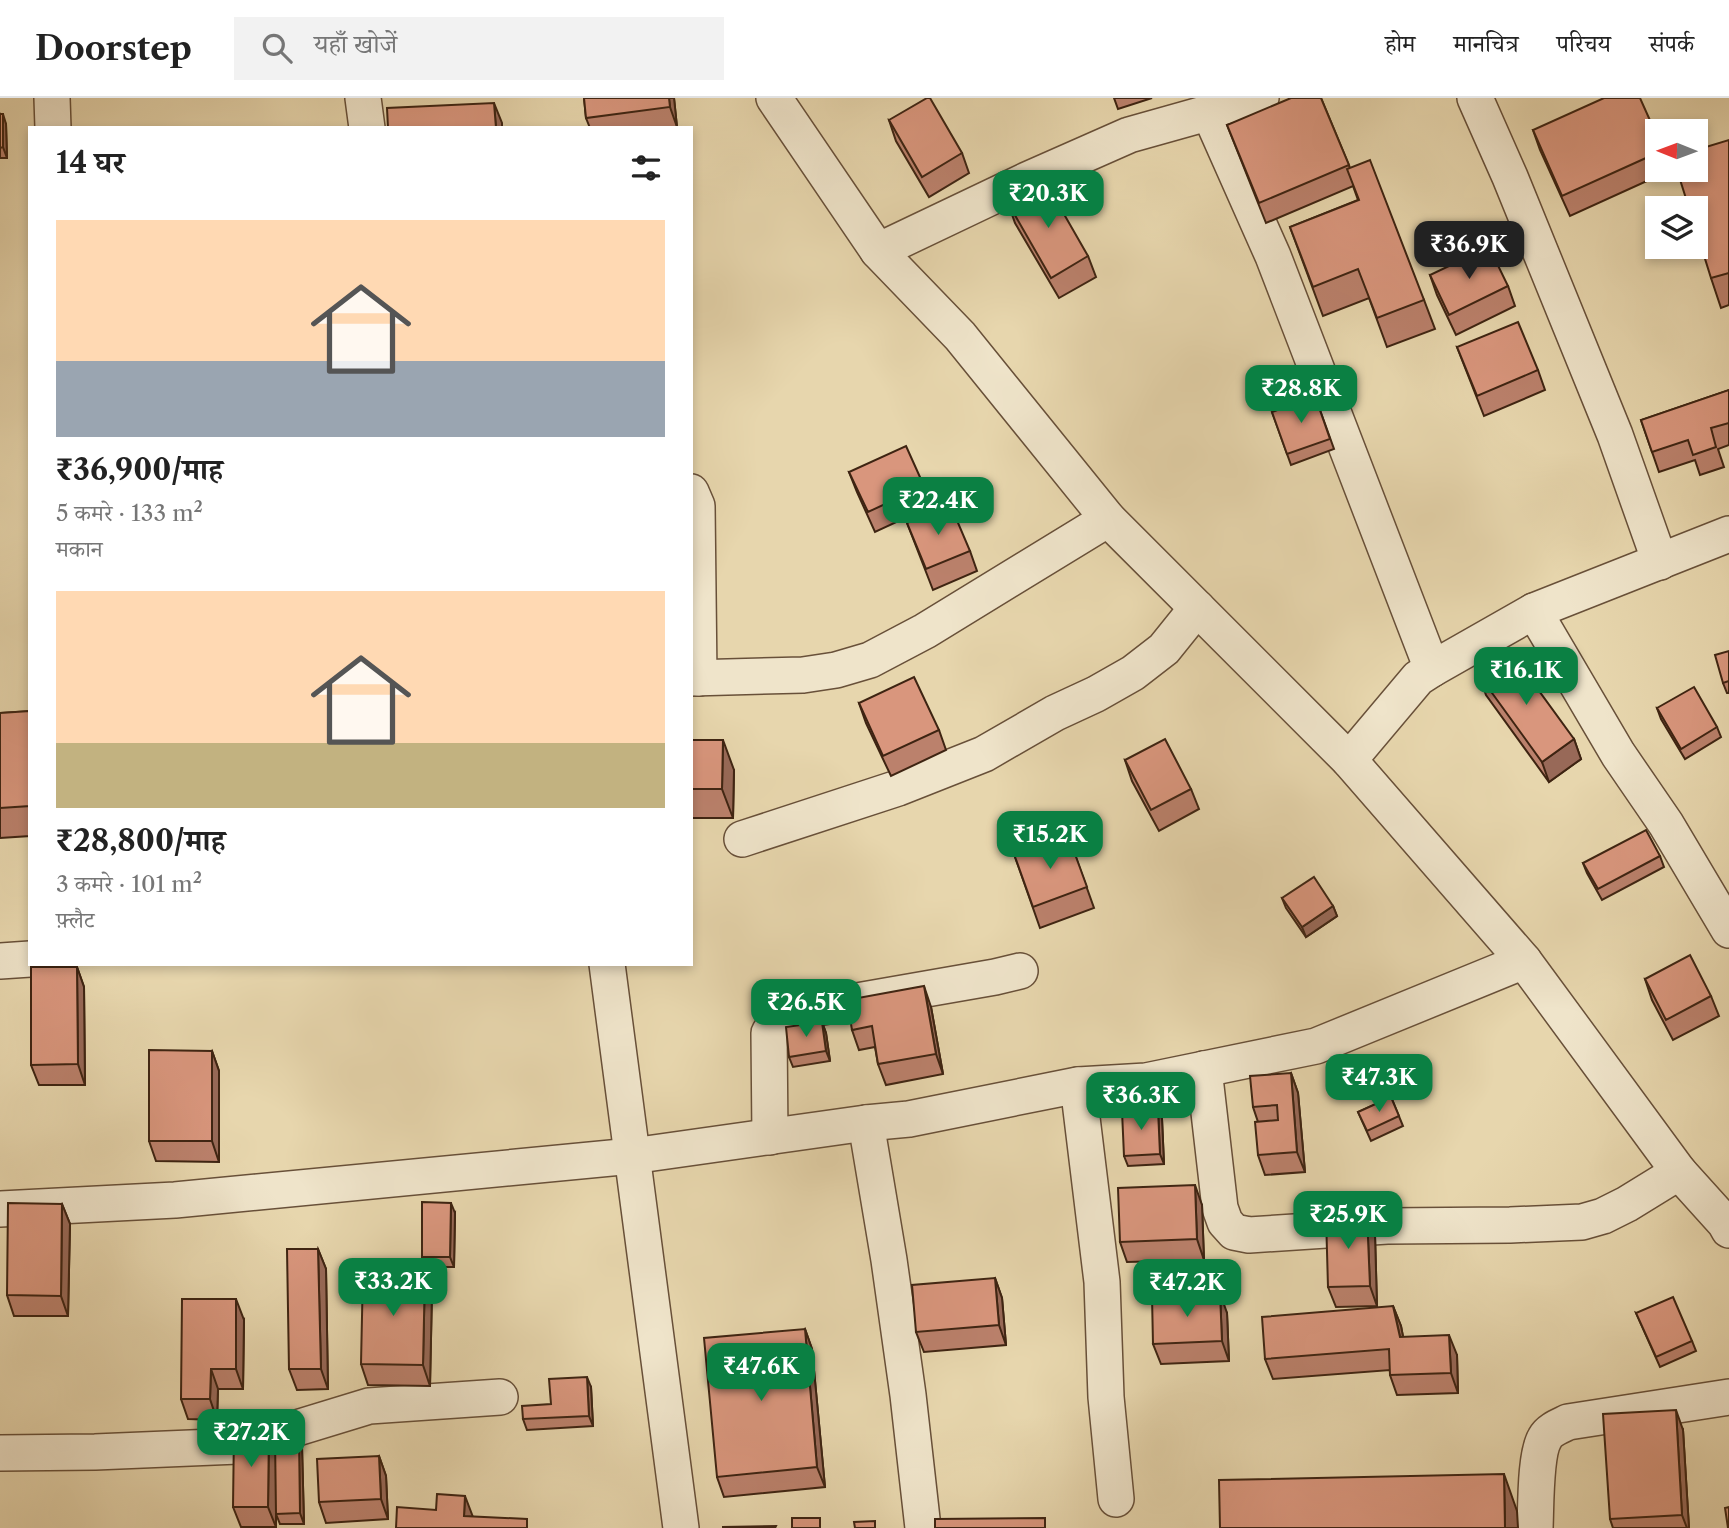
<!DOCTYPE html>
<html lang="hi">
<head>
<meta charset="utf-8">
<style>
	:root { --surface:#fff; --page:#f2f2f2; --text:#222; --muted:#767676; --line:#e0e0e0; --accent:#0b8043 }
	body { margin:0; font-family:"Libre Caslon Text","Noto Serif Devanagari",serif; background:var(--page); color:var(--text); height:100vh; display:flex; flex-direction:column; font-size:26px; white-space:nowrap }
	* { box-sizing:border-box; margin:0 }
	p { font-size:23px; color:var(--muted) }
	.icon { flex:none; width:38px; height:38px; fill:none; stroke:currentColor; stroke-width:2; stroke-linecap:round; stroke-linejoin:round }
	.map { position:relative; flex:1; overflow:hidden }
	.side { position:absolute; left:28px; top:28px; width:665px; height:840px; display:flex; flex-direction:column; background:var(--surface); border-radius:0px; box-shadow:0 4px 10px #0003 }
	.side>* { flex:none }
	.needle { width:46px; rotate:271deg }
	.controls { position:absolute; left:1645px; top:21px; display:grid; gap:14px }
	.controls a { display:grid; place-items:center; width:63px; height:63px; border-radius:0px; background:var(--surface); box-shadow:0 4px 10px #0003; font-size:35px }
	.price { position:absolute; translate:-50% -60px; padding:0 16px; border-radius:14px; background:var(--accent); color:#fff; font-size:23px; line-height:46px; filter:drop-shadow(0 2px 4px #0008) }
	.price::after { content:''; position:absolute; left:50%; top:42px; width:21px; height:16px; margin-left:-10px; background:inherit; clip-path:polygon(0 0,100% 0,50% 100%) }
	.price.active { background:#222; color:#fff }
	ul { padding:0; list-style:none }
	li { display:grid; align-content:center; gap:14px; height:371px; padding:0 28px }
	li span { display:grid; place-items:center; height:217px; border-radius:0px; color:#555 }
	li>.icon { margin-inline-start:auto }
	span .icon { width:126px; height:126px; fill:#fffc; stroke-width:1 }
	li b { font-size:30px }
	h2 { display:flex; justify-content:space-between; align-items:center; height:84px; padding:0 28px; font-size:30px }
	header { display:flex; align-items:center; gap:42px; box-sizing:border-box; height:98px; padding:0 35px; background:var(--surface); border-bottom:2px solid var(--line) }
	header strong { font-size:33px }
	nav { display:flex; gap:38px; margin-inline-start:auto; font-size:24px }
	.search { width:490px; height:63px; background:var(--page); display:flex; align-items:center; gap:18px; box-sizing:border-box; padding:0 24px; border-radius:0px; color:var(--muted); font-size:26px }
	.map>svg:first-child { display:block }
	.lines { fill:none; stroke-linecap:round; stroke-linejoin:round }
	.minor-casing { stroke:#685039; stroke-width:38 }
	.minor { stroke:#efe4ca; stroke-width:35 }
	.wall { fill:#bb816c; stroke:#3e2412; stroke-width:2 }
	.shaded-wall { fill:#986958; stroke:#3e2412; stroke-width:2 }
	.building { fill:#d9967d; stroke:#3e2412; stroke-width:2 }
</style>
</head>
<body>
<header>
<strong>Doorstep</strong>
<div class="search"><svg class="icon" aria-label="search" viewBox="0 0 24 24"><circle cx="10" cy="10" r="6"/><path d="M15 15l6 6"/></svg>यहाँ खोजें</div>
<nav><a>होम</a><a>मानचित्र</a><a>परिचय</a><a>संपर्क</a></nav>
</header>
<div class="map">
<svg width="1729" height="1430" viewBox="0 0 1729 1430">
	<rect width="100%" height="100%" fill="#e7d6ad"/>
	<filter id="stains"><feTurbulence type="fractalNoise" baseFrequency=".00286" numOctaves="4"/><feColorMatrix values="0 0 0 0 .2 0 0 0 0 .09 0 0 0 0 .02 0 0 0 .5 -.17"/></filter>
	<radialGradient id="worn" r=".72"><stop offset=".6" stop-color="#630" stop-opacity="0"/><stop offset="1" stop-color="#630" stop-opacity=".3"/></radialGradient>
	<g class="lines">
		<!-- minor casing -->
		<g class="minor-casing">
			<g id="minor">
				<polyline points="52,0 53,30"/>
				<polyline points="363,0 367,30"/>
				<polyline points="774,0 878,153 960,238 1108,421 1349,662 1524,863 1679,1074 1725,1125 1729,1132"/>
				<polyline points="1475,0 1510,79 1615,337 1660,464"/>
				<polyline points="1209,14 1273,158 1432,571"/>
				<polyline points="878,153 1027,82 1129,37 1261,0"/>
				<polyline points="691,394 697,408 699,580"/>
				<polyline points="1534,513 1618,656 1666,726 1729,832"/>
				<polyline points="691,580 803,577 836,572 870,562 925,533 1108,421"/>
				<polyline points="1349,662 1418,580 1432,571 1534,513 1729,436"/>
				<polyline points="742,741 898,690 984,656 1055,615 1096,596 1133,575 1164,551 1197,510"/>
				<polyline points="0,863 30,861"/>
				<polyline points="607,866 681,1430"/>
				<polyline points="1204,971 1220,1110 1225,1124 1234,1134 1249,1137 1387,1128 1510,1127 1582,1124 1603,1118 1627,1106 1679,1074"/>
				<polyline points="1078,987 1102,1184 1106,1299 1116,1401"/>
				<polyline points="866,1025 889,1162 908,1297 923,1430"/>
				<polyline points="770,1039 769,935 778,921 794,914 995,879 1020,873"/>
				<polyline points="0,1111 175,1102 632,1058 866,1025 909,1021 1078,987 1146,983 1316,948 1524,863"/>
				<polyline points="0,1355 95,1354 238,1348 369,1308 500,1299"/>
				<path d="M1535,1430C1536,1409 1535,1356 1545,1340C1549,1332 1560,1328 1568,1324L1729,1299"/>
			</g>
		</g>
		<!-- minor -->
		<use href="#minor" class="minor"/>
	</g>
	<!-- wall -->
	<g class="wall">
		<polygon points="584,0 674,0 677,29 590,30 586,20"/>
		<polygon points="1114,0 1152,0 1118,11"/>
		<polygon points="1321,0 1350,70 1424,202 1435,231 1387,249 1369,200 1323,218 1290,129 1358,102 1353,88 1266,125 1227,27"/>
		<polygon points="0,16 6,26 7,60 0,60"/>
		<polygon points="889,22 962,55 969,75 929,99 896,43"/>
		<polygon points="1533,32 1657,38 1657,72 1671,72 1570,118 1540,52"/>
		<polygon points="1729,42 1729,207 1721,210 1711,180"/>
		<polygon points="1008,105 1088,158 1096,179 1059,200 1015,125"/>
		<polygon points="1430,177 1508,188 1515,208 1456,237 1437,197"/>
		<polygon points="1457,249 1538,272 1545,292 1484,318"/>
		<polygon points="1729,292 1729,347 1718,351 1724,369 1700,377 1695,362 1659,374 1641,322"/>
		<polygon points="1315,298 1334,351 1291,367 1272,314"/>
		<polygon points="849,374 924,388 931,408 875,434 857,394"/>
		<polygon points="907,425 970,453 977,473 933,492"/>
		<polygon points="1729,553 1729,595 1727,595 1723,585"/>
		<polygon points="1479,577 1574,641 1581,661 1549,684 1486,597"/>
		<polygon points="859,605 939,632 946,652 891,678 866,625"/>
		<polygon points="1657,610 1717,629 1721,639 1685,661 1661,621"/>
		<polygon points="30,613 30,738 0,740 0,615"/>
		<polygon points="691,642 734,672 733,720 691,720"/>
		<polygon points="1125,662 1191,691 1199,711 1159,733 1132,683"/>
		<polygon points="1068,737 1094,810 1040,830 1014,756"/>
		<polygon points="1660,758 1664,769 1602,802 1587,775 1583,765"/>
		<polygon points="1282,800 1333,808 1337,818 1306,839 1286,810"/>
		<polygon points="77,869 84,889 85,987 39,987 31,967"/>
		<polygon points="1645,881 1711,898 1719,918 1673,942 1652,902"/>
		<polygon points="931,909 943,976 886,987 878,966 875,949 859,952 852,932"/>
		<polygon points="822,924 826,935 830,963 793,969 789,959"/>
		<polygon points="212,953 219,973 219,1064 156,1063 149,1043"/>
		<polygon points="1291,975 1298,995 1305,1074 1265,1077 1258,1057 1258,1024 1253,1009"/>
		<polygon points="1391,999 1403,1028 1371,1043 1358,1014"/>
		<polygon points="1158,1011 1162,1021 1164,1066 1128,1068 1124,1058"/>
		<polygon points="62,1106 70,1126 68,1218 14,1218 7,1197"/>
		<polygon points="1202,1107 1204,1162 1127,1164 1120,1144"/>
		<polygon points="455,1115 454,1169 425,1169 422,1159"/>
		<polygon points="1375,1137 1377,1208 1336,1209 1328,1189"/>
		<polygon points="318,1151 326,1171 328,1291 297,1292 289,1271"/>
		<polygon points="425,1173 432,1193 430,1288 368,1287 361,1266"/>
		<polygon points="995,1180 1002,1200 1006,1247 924,1254 916,1234"/>
		<polygon points="1393,1208 1401,1228 1403,1239 1457,1257 1458,1295 1397,1297 1390,1277 1390,1272 1273,1281 1265,1261"/>
		<polygon points="1227,1215 1229,1263 1161,1266 1153,1246"/>
		<polygon points="1636,1215 1692,1243 1696,1253 1660,1269"/>
		<polygon points="244,1222 243,1291 218,1291 217,1322 188,1321 181,1301"/>
		<polygon points="805,1231 812,1251 825,1389 724,1399 717,1379"/>
		<polygon points="591,1289 593,1328 527,1332 523,1321"/>
		<polygon points="1683,1332 1689,1430 1613,1430 1610,1421"/>
		<polygon points="275,1349 302,1349 304,1426 280,1426 276,1416 276,1393 276,1429 241,1429 233,1409"/>
		<polygon points="379,1358 386,1378 388,1421 326,1425 319,1404"/>
	</g>
	<!-- shaded-wall -->
	<g class="shaded-wall">
		<polygon points="669,0 674,0 677,29 670,9"/>
		<polygon points="494,5 502,25 502,30 496,30"/>
		<polygon points="3,16 6,26 7,60 3,49"/>
		<polygon points="1574,641 1581,661 1549,684 1542,664"/>
		<polygon points="723,642 734,672 733,720 722,691"/>
		<polygon points="1333,808 1337,818 1306,839 1302,829"/>
		<polygon points="77,869 84,889 85,987 78,966"/>
		<polygon points="924,888 931,909 943,976 936,956"/>
		<polygon points="822,924 826,935 830,963 826,953"/>
		<polygon points="212,953 219,973 219,1064 212,1043"/>
		<polygon points="1291,975 1298,995 1305,1074 1297,1054"/>
		<polygon points="1158,1011 1162,1021 1164,1066 1160,1056"/>
		<polygon points="1195,1087 1202,1107 1204,1162 1197,1141"/>
		<polygon points="451,1105 455,1115 454,1169 450,1159"/>
		<polygon points="62,1106 70,1126 68,1218 61,1198"/>
		<polygon points="1367,1116 1375,1137 1377,1208 1370,1188"/>
		<polygon points="318,1151 326,1171 328,1291 321,1271"/>
		<polygon points="425,1173 432,1193 430,1288 423,1267"/>
		<polygon points="995,1180 1002,1200 1006,1247 999,1227"/>
		<polygon points="1220,1195 1227,1215 1229,1263 1222,1243"/>
		<polygon points="236,1201 244,1222 243,1291 236,1271"/>
		<polygon points="1393,1208 1401,1228 1407,1259 1400,1239"/>
		<polygon points="805,1231 812,1251 825,1389 817,1369"/>
		<polygon points="1449,1237 1457,1257 1458,1295 1451,1275"/>
		<polygon points="211,1271 218,1291 217,1322 210,1301"/>
		<polygon points="587,1279 591,1289 593,1328 589,1318"/>
		<polygon points="1676,1312 1683,1332 1689,1430 1687,1430 1682,1417"/>
		<polygon points="269,1332 276,1353 276,1429 268,1409"/>
		<polygon points="299,1339 302,1349 304,1426 300,1415"/>
		<polygon points="379,1358 386,1378 388,1421 381,1401"/>
		<polygon points="1504,1376 1517,1413 1518,1430 1505,1430"/>
		<polygon points="465,1398 476,1427 464,1418"/>
	</g>
	<!-- building -->
	<g class="building">
		<polygon points="584,0 669,0 670,9 586,20"/>
		<polygon points="927,0 930,0 962,55 922,79 889,22"/>
		<polygon points="1291,0 1321,0 1349,67 1259,105 1227,27"/>
		<polygon points="1604,0 1640,0 1657,38 1657,55 1562,98 1533,32"/>
		<polygon points="494,5 496,30 388,30 387,10"/>
		<polygon points="0,16 3,16 3,49 0,50"/>
		<polygon points="1729,42 1729,175 1711,180 1696,132 1696,110 1689,110 1677,72 1696,72 1696,52"/>
		<polygon points="1370,62 1424,202 1377,220 1358,171 1313,189 1290,129 1359,102 1347,71"/>
		<polygon points="1045,83 1088,158 1051,180 1008,105"/>
		<polygon points="1489,149 1508,188 1449,217 1430,177"/>
		<polygon points="1518,224 1538,272 1477,298 1457,249"/>
		<polygon points="1729,292 1729,325 1711,330 1716,349 1693,357 1688,342 1652,354 1641,322"/>
		<polygon points="1315,298 1330,341 1287,356 1272,314"/>
		<polygon points="906,348 924,388 868,414 849,374"/>
		<polygon points="950,406 970,453 926,471 907,425"/>
		<polygon points="1510,553 1574,641 1542,664 1479,577"/>
		<polygon points="1729,553 1729,583 1723,585 1715,557"/>
		<polygon points="914,579 939,632 883,658 859,605"/>
		<polygon points="1694,589 1717,629 1681,651 1657,610"/>
		<polygon points="30,613 30,708 0,710 0,615"/>
		<polygon points="1165,641 1191,691 1151,712 1125,662"/>
		<polygon points="691,642 723,642 722,691 691,691"/>
		<polygon points="1646,732 1660,758 1598,791 1583,765"/>
		<polygon points="1068,737 1087,789 1033,809 1014,756"/>
		<polygon points="1314,779 1333,808 1302,829 1282,800"/>
		<polygon points="1690,857 1711,898 1666,922 1645,881"/>
		<polygon points="31,869 77,869 78,966 31,967"/>
		<polygon points="924,888 936,956 878,966 872,928 852,932 847,902"/>
		<polygon points="822,924 826,953 789,959 786,929"/>
		<polygon points="149,952 212,953 212,1043 149,1043"/>
		<polygon points="1291,975 1297,1054 1258,1057 1255,1024 1278,1022 1277,1007 1253,1009 1250,978"/>
		<polygon points="1391,999 1399,1018 1367,1033 1358,1014"/>
		<polygon points="1158,1011 1160,1056 1124,1058 1122,1013"/>
		<polygon points="1195,1087 1197,1141 1120,1144 1118,1090"/>
		<polygon points="422,1104 451,1105 450,1159 422,1159"/>
		<polygon points="8,1105 62,1106 61,1198 7,1197"/>
		<polygon points="1367,1116 1370,1188 1328,1189 1326,1118"/>
		<polygon points="287,1151 318,1151 321,1271 289,1271"/>
		<polygon points="363,1172 425,1173 423,1267 361,1266"/>
		<polygon points="995,1180 999,1227 916,1234 912,1187"/>
		<polygon points="1220,1195 1222,1243 1153,1246 1152,1198"/>
		<polygon points="1673,1199 1692,1243 1656,1259 1636,1215"/>
		<polygon points="182,1201 236,1201 236,1271 211,1271 210,1301 181,1301"/>
		<polygon points="1393,1208 1400,1239 1449,1237 1451,1275 1390,1277 1389,1251 1265,1261 1262,1219"/>
		<polygon points="805,1231 817,1369 717,1379 704,1240"/>
		<polygon points="587,1279 589,1318 523,1321 522,1308 551,1306 549,1281"/>
		<polygon points="1676,1312 1682,1417 1610,1421 1603,1316"/>
		<polygon points="234,1332 269,1332 268,1409 233,1409"/>
		<polygon points="275,1339 299,1339 300,1415 276,1416"/>
		<polygon points="379,1358 381,1401 319,1404 317,1361"/>
		<polygon points="1504,1376 1505,1430 1220,1430 1219,1382"/>
		<polygon points="437,1396 465,1398 464,1418 527,1421 527,1430 396,1430 397,1409 436,1412"/>
		<polygon points="1729,1409 1729,1430 1728,1430 1725,1410"/>
		<rect x="792" y="1420" width="28" height="10"/>
		<polygon points="1045,1420 1045,1430 935,1430 935,1421"/>
		<polygon points="875,1423 875,1430 855,1430 854,1424"/>
		<polygon points="776,1428 775,1430 723,1430 723,1429"/>
	</g>
	<rect width="100%" height="100%" filter="url(#stains)"/>
	<rect width="100%" height="100%" fill="url(#worn)"/>
</svg>
<div class="controls">
<a><svg class="needle" viewBox="-14 -14 28 28"><path d="M0-13l5 13h-10z" fill="#e53935"/><path d="M0 13l5-13h-10z" fill="#767676"/></svg></a>
<a><svg class="icon" aria-label="layers" viewBox="0 0 24 24"><path d="M12 4l9 5-9 5-9-5zM3 14l9 5 9-5"/></svg></a>
</div>
<b class="price" style="left:1048px;top:132px">₹20.3K</b>
<b class="price active" style="left:1469px;top:183px">₹36.9K</b>
<b class="price" style="left:1301px;top:327px">₹28.8K</b>
<b class="price" style="left:938px;top:439px">₹22.4K</b>
<b class="price" style="left:1526px;top:609px">₹16.1K</b>
<b class="price" style="left:1050px;top:773px">₹15.2K</b>
<b class="price" style="left:806px;top:941px">₹26.5K</b>
<b class="price" style="left:1379px;top:1016px">₹47.3K</b>
<b class="price" style="left:1141px;top:1034px">₹36.3K</b>
<b class="price" style="left:1348px;top:1153px">₹25.9K</b>
<b class="price" style="left:393px;top:1220px">₹33.2K</b>
<b class="price" style="left:1187px;top:1221px">₹47.2K</b>
<b class="price" style="left:761px;top:1305px">₹47.6K</b>
<b class="price" style="left:251px;top:1371px">₹27.2K</b>
<section class="side">
<h2>14 घर<svg class="icon" aria-label="filters" viewBox="0 0 24 24"><path d="M4 7h16M4 17h16"/><circle cx="9" cy="7" r="2"/><circle cx="15" cy="17" r="2"/></svg></h2>
<ul>
<li><span style="background:linear-gradient(#ffd9b3 65%,#9aa5b1 0)"><svg class="icon" aria-label="home" viewBox="0 0 24 24"><path d="M3 11l9-7 9 7M6 9v11h12V9"/></svg></span><div><b>₹36,900/माह</b><p>5 कमरे · 133 m²</p><p>मकान</p></div></li>
<li><span style="background:linear-gradient(#ffd9b3 70%,#c2b280 0)"><svg class="icon" aria-label="home" viewBox="0 0 24 24"><path d="M3 11l9-7 9 7M6 9v11h12V9"/></svg></span><div><b>₹28,800/माह</b><p>3 कमरे · 101 m²</p><p>फ़्लैट</p></div></li>
</ul>
</section>
</div>
</body>
</html>
